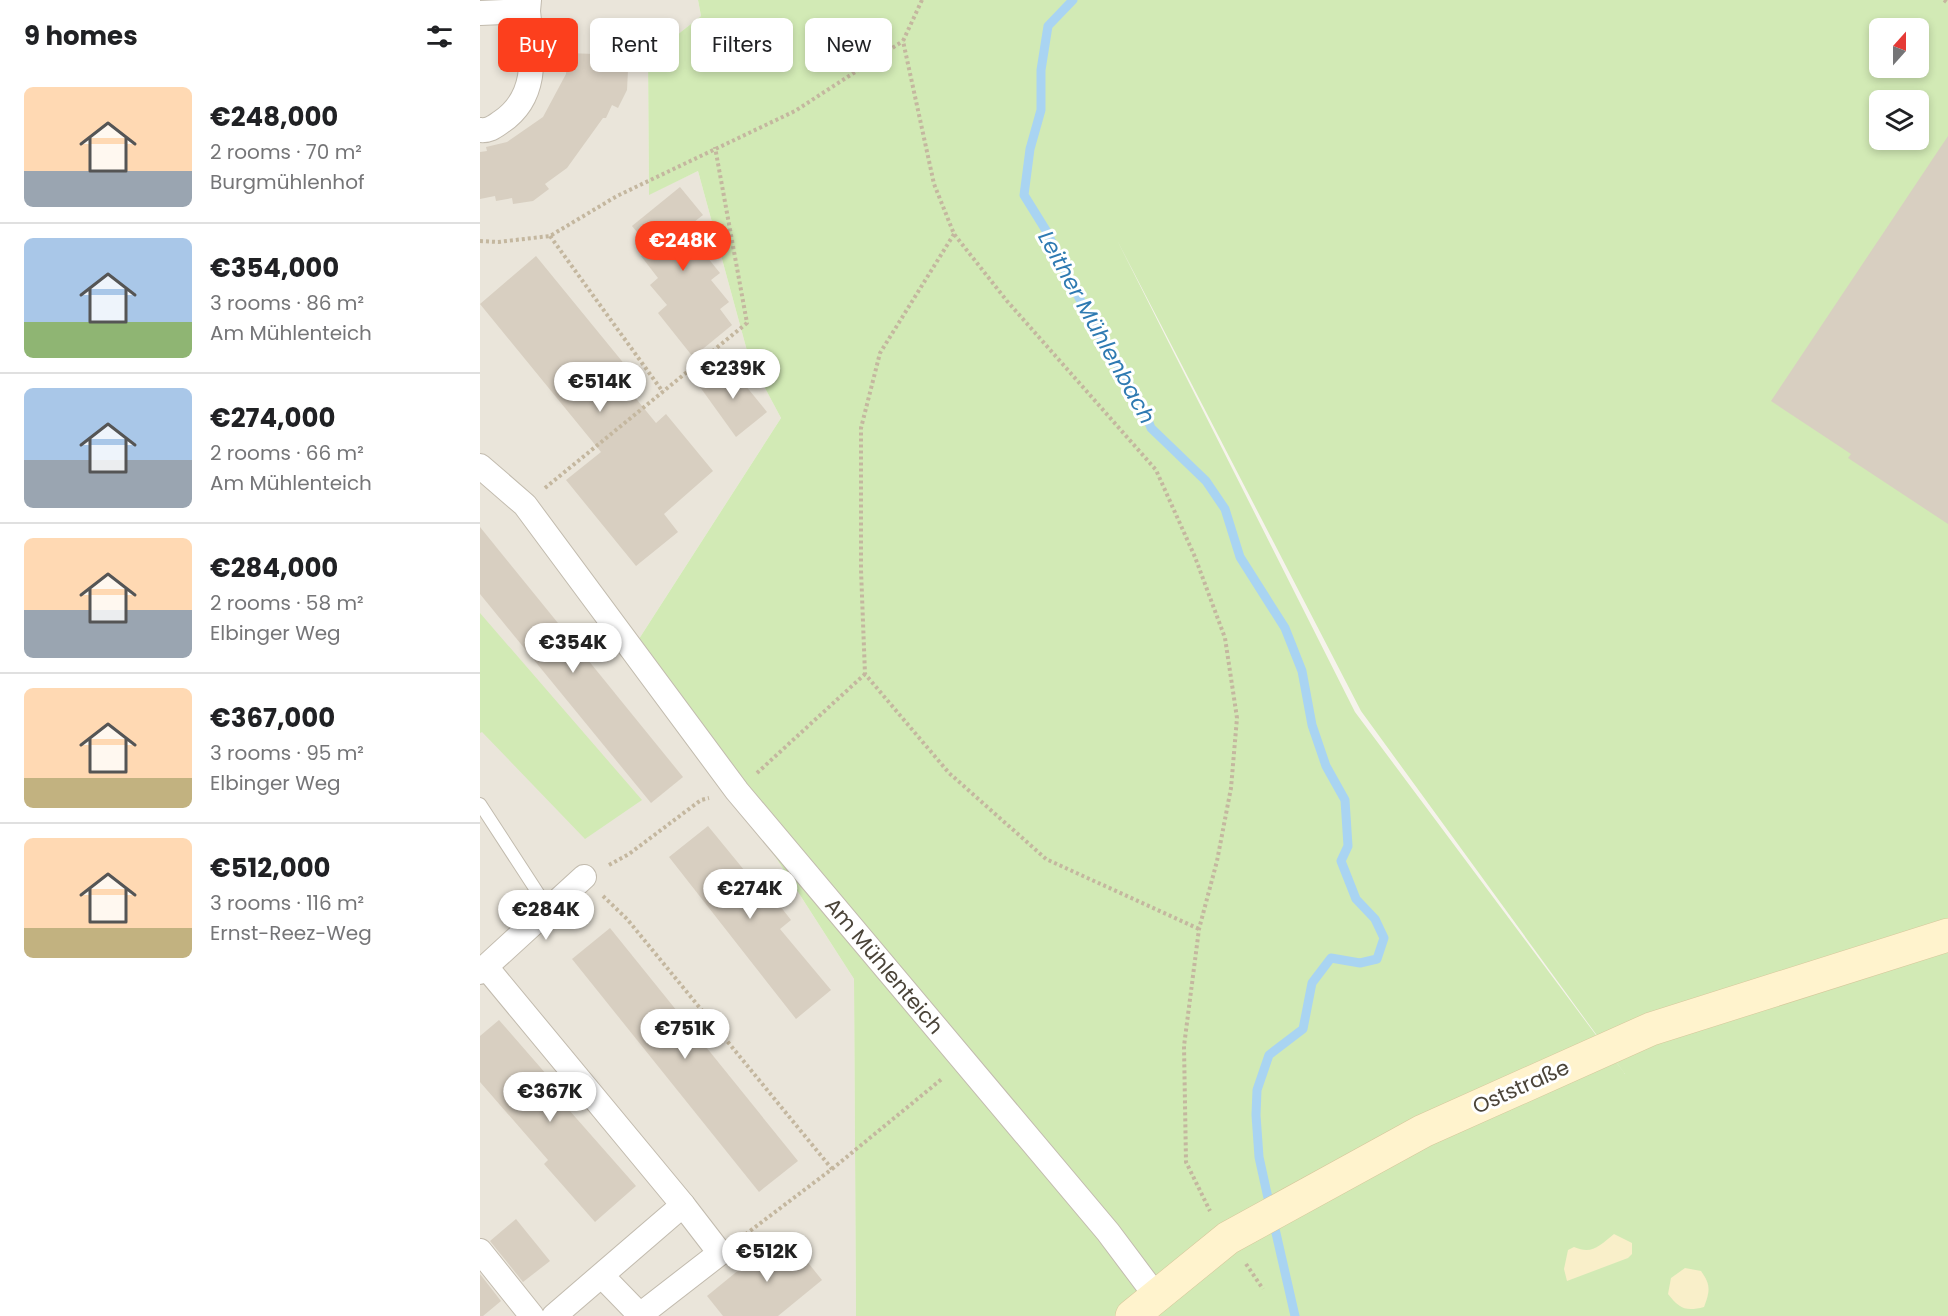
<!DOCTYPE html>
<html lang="en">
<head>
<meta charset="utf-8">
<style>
	:root { --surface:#fff; --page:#f2f2f2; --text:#202124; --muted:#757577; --line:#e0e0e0; --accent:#fc3f1d }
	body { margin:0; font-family:Poppins,sans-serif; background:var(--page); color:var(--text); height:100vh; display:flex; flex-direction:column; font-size:22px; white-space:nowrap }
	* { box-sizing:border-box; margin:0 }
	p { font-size:20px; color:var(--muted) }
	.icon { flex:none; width:33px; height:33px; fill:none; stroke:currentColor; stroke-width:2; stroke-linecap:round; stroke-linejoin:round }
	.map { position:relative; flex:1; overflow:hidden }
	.panel { display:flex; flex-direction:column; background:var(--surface); width:480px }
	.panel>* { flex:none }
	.guide { position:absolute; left:18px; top:18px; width:570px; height:54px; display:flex; gap:12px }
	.needle { width:39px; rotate:21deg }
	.fabs { position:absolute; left:1389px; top:18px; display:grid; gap:12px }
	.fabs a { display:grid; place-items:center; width:60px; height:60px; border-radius:9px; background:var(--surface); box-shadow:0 3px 9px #0003; font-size:30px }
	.price { position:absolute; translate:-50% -51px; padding:0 14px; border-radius:21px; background:#fff; color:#222; font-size:20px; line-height:39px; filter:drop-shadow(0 2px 3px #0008) }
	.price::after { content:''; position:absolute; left:50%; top:36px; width:18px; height:14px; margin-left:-9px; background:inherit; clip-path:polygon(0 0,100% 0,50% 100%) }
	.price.selected { background:var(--accent); color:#fff }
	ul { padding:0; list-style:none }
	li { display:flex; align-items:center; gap:18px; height:150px; padding:0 24px }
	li+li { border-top:2px solid var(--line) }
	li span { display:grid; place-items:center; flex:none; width:168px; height:120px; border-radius:9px; color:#555 }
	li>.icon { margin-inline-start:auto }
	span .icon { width:72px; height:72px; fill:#fffc; stroke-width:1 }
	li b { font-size:26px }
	h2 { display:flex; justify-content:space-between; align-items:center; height:72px; padding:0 24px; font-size:26px }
	.pill { padding:0 21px; border-radius:9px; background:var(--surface); box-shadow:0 3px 9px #0003; font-size:21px; line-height:54px }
	.pill.selected { background:var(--accent); color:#fff }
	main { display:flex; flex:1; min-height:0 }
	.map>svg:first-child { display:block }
	.residential { fill:#eae5da }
	.green { fill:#d2eab5; fill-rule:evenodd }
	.sand { fill:#f9efc9 }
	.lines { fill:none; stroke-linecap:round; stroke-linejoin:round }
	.stream { stroke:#a9d4f2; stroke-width:9 }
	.building { fill:#d8cfc1 }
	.lane-casing { stroke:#c2bbae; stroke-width:14 }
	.street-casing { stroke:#c2bbae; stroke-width:26 }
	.secondary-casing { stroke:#d6c79b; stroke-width:34 }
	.path { stroke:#c4b79f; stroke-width:4; stroke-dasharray:3 3; stroke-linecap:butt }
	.lane { stroke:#fff; stroke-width:12 }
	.street { stroke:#fff; stroke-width:24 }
	.secondary { stroke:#fff3cd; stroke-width:33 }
	.labels { text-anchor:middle; stroke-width:6; stroke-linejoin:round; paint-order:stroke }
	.street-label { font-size:21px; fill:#4b4439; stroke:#fff }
	.water-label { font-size:22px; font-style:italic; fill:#2e7ab2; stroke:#fff }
</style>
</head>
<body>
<main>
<section class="panel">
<h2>9 homes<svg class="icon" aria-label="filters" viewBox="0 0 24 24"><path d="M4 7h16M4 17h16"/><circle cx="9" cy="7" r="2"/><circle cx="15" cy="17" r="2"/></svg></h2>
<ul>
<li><span style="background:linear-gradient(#ffd9b3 70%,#9aa5b1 0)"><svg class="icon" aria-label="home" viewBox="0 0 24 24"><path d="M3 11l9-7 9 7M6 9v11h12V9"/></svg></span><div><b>€248,000</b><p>2 rooms · 70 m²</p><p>Burgmühlenhof</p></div></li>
<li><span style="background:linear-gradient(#a9c7e8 70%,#8fb573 0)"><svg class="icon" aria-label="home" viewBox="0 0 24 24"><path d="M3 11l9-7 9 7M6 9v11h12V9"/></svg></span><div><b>€354,000</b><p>3 rooms · 86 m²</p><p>Am Mühlenteich</p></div></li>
<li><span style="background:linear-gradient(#a9c7e8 60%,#9aa5b1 0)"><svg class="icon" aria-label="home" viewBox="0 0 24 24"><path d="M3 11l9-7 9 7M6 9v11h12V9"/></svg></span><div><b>€274,000</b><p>2 rooms · 66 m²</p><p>Am Mühlenteich</p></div></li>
<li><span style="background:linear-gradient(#ffd9b3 60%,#9aa5b1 0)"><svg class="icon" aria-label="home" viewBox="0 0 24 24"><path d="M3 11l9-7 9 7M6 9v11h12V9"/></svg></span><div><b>€284,000</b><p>2 rooms · 58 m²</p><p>Elbinger Weg</p></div></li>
<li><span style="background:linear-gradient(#ffd9b3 75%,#c2b280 0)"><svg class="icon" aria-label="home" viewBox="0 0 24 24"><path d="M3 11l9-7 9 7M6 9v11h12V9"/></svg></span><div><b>€367,000</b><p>3 rooms · 95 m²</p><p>Elbinger Weg</p></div></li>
<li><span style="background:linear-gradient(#ffd9b3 75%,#c2b280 0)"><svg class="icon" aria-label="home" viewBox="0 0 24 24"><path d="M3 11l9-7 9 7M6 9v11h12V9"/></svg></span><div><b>€512,000</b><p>3 rooms · 116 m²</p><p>Ernst-Reez-Weg</p></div></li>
</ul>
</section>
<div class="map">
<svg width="1468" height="1316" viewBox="0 0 1468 1316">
	<rect width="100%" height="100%" fill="#f6f3ec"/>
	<!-- residential -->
	<polygon class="residential" points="0,0 218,0 221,16 168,58 169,194 218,171 269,358 301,418 157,642 374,979 376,1316 0,1316"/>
	<!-- green -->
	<g class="green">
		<path d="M218,0H1468V1316H376L374,979L157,642L301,418L269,358L218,171L169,195L168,58L221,16ZM1400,28H1438V68H1400ZM1400,100H1438V140H1400ZM637,240L881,711L1145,1074L875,712Z"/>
		<polygon points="0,613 162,800 105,839 2,732 0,733"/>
	</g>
	<!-- sand -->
	<g class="sand">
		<path d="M1134,1234L1152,1243V1254L1148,1258L1087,1281L1084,1269L1088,1250L1094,1247C1112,1255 1119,1246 1134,1234Z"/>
		<path d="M1205,1268L1221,1271C1231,1285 1230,1291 1224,1307C1205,1312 1199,1308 1188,1294L1191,1278Z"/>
	</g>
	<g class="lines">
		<!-- stream -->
		<g class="stream">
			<polyline points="593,0 568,26 561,70 561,110 550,149 544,195 567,232 591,283 620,336 663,407 671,428 726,481 745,509 760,557 805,628 822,671 832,725 846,766 865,800 868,846 861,861 876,899 895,919 904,938 897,959 880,963 851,958 832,983 823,1029 789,1055 777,1090 776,1115 779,1157 790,1207"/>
			<polyline points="793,1220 815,1316"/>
		</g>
	</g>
	<!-- building -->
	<g class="building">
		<polygon points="87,53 142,55 141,70 148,70 147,90 138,108 132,105 126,118 123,118 87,168 65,184 69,189 53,201 33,204 32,198 16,201 15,196 0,199 0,152 7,151 6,147 27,142 63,117 86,74"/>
		<polygon points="1468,136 1468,524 1368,458 1371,454 1291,401"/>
		<polygon points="200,187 223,215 214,222 232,244 223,252 240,273 231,280 249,302 240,309 252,325 213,357 178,313 187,305 170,285 178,278 161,256 170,248 152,226"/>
		<polygon points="56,256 150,371 140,379 176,423 186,414 233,471 184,514 198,532 156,566 86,480 121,452 0,304"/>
		<polygon points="248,364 287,412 256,437 220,387"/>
		<polygon points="0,527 203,777 171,803 0,594"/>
		<polygon points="228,826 278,887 282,883 311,920 300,929 351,990 316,1019 189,857"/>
		<polygon points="130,928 318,1161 279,1192 92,959"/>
		<polygon points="19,1020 87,1098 82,1102 156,1186 115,1222 64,1164 68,1160 0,1082 0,1036"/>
		<polygon points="36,1219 70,1261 43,1282 10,1241"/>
		<polygon points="304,1233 342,1280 298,1316 243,1316 227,1296"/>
		<polygon points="0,1274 21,1301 3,1316 0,1316"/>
	</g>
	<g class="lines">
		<!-- lane casing -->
		<g class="lane-casing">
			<polyline id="lane" points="0,804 69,910"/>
		</g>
		<!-- street casing -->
		<g class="street-casing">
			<g id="street">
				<polyline points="0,13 48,11 49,0"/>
				<path d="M0,130C9,131 14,127 21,122C60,96 52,52 48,11"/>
				<polyline points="0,466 45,505 257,791 628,1232 676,1296"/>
				<polyline points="6,967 203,1205"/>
				<polyline points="0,972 104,877"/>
				<polyline points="0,1251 52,1316"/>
				<polyline points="74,1316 203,1205 240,1253 160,1315 122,1276"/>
			</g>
		</g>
		<!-- secondary casing -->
		<g class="secondary-casing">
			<polyline id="secondary" points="652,1316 748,1238 943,1131 1171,1029 1468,935"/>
		</g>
		<!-- path -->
		<g class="path">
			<polyline points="442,0 423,41 454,184 474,234 527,301 676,470 715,557 745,638 757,718 751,788 737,861 719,929 704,1046 706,1162 730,1211"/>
			<polyline points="1464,0 1468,3"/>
			<polyline points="474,234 400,353 381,428 381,570 385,674 469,773 566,859 719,929"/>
			<polyline points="70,236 183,392"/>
			<polyline points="0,241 18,242 70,236 137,196 315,111 423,41"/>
			<polyline points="65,488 267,323 235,147"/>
			<polyline points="277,773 385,674"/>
			<polyline points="129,865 149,854 221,800 229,798"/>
			<polyline points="123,896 147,919 352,1169 262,1237"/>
			<polyline points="352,1169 463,1078"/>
			<polyline points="766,1264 783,1289"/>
		</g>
		<!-- lane -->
		<use href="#lane" class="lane"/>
		<!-- street -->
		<use href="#street" class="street"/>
		<!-- secondary -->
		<use href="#secondary" class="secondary"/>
	</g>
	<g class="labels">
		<!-- street labels -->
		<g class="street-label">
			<text transform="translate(404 966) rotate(50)" y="7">Am Mühlenteich</text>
			<text transform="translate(1041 1087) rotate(-24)" y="7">Oststraße</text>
		</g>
		<!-- water labels -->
		<g class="water-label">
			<text transform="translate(617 327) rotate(61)" y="8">Leither Mühlenbach</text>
		</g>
	</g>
</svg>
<div class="fabs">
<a><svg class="needle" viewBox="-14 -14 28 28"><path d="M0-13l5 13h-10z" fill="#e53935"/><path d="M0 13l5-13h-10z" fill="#757577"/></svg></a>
<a><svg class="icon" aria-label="layers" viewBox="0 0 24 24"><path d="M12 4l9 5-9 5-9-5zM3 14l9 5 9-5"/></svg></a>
</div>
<b class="price selected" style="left:203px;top:272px">€248K</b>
<b class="price" style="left:253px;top:400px">€239K</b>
<b class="price" style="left:120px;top:413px">€514K</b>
<b class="price" style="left:93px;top:674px">€354K</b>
<b class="price" style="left:270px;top:920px">€274K</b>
<b class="price" style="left:66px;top:941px">€284K</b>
<b class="price" style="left:205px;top:1060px">€751K</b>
<b class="price" style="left:70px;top:1123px">€367K</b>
<b class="price" style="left:287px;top:1283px">€512K</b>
<div class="guide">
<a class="pill selected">Buy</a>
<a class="pill">Rent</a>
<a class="pill">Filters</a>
<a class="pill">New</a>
</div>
</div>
</main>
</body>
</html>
